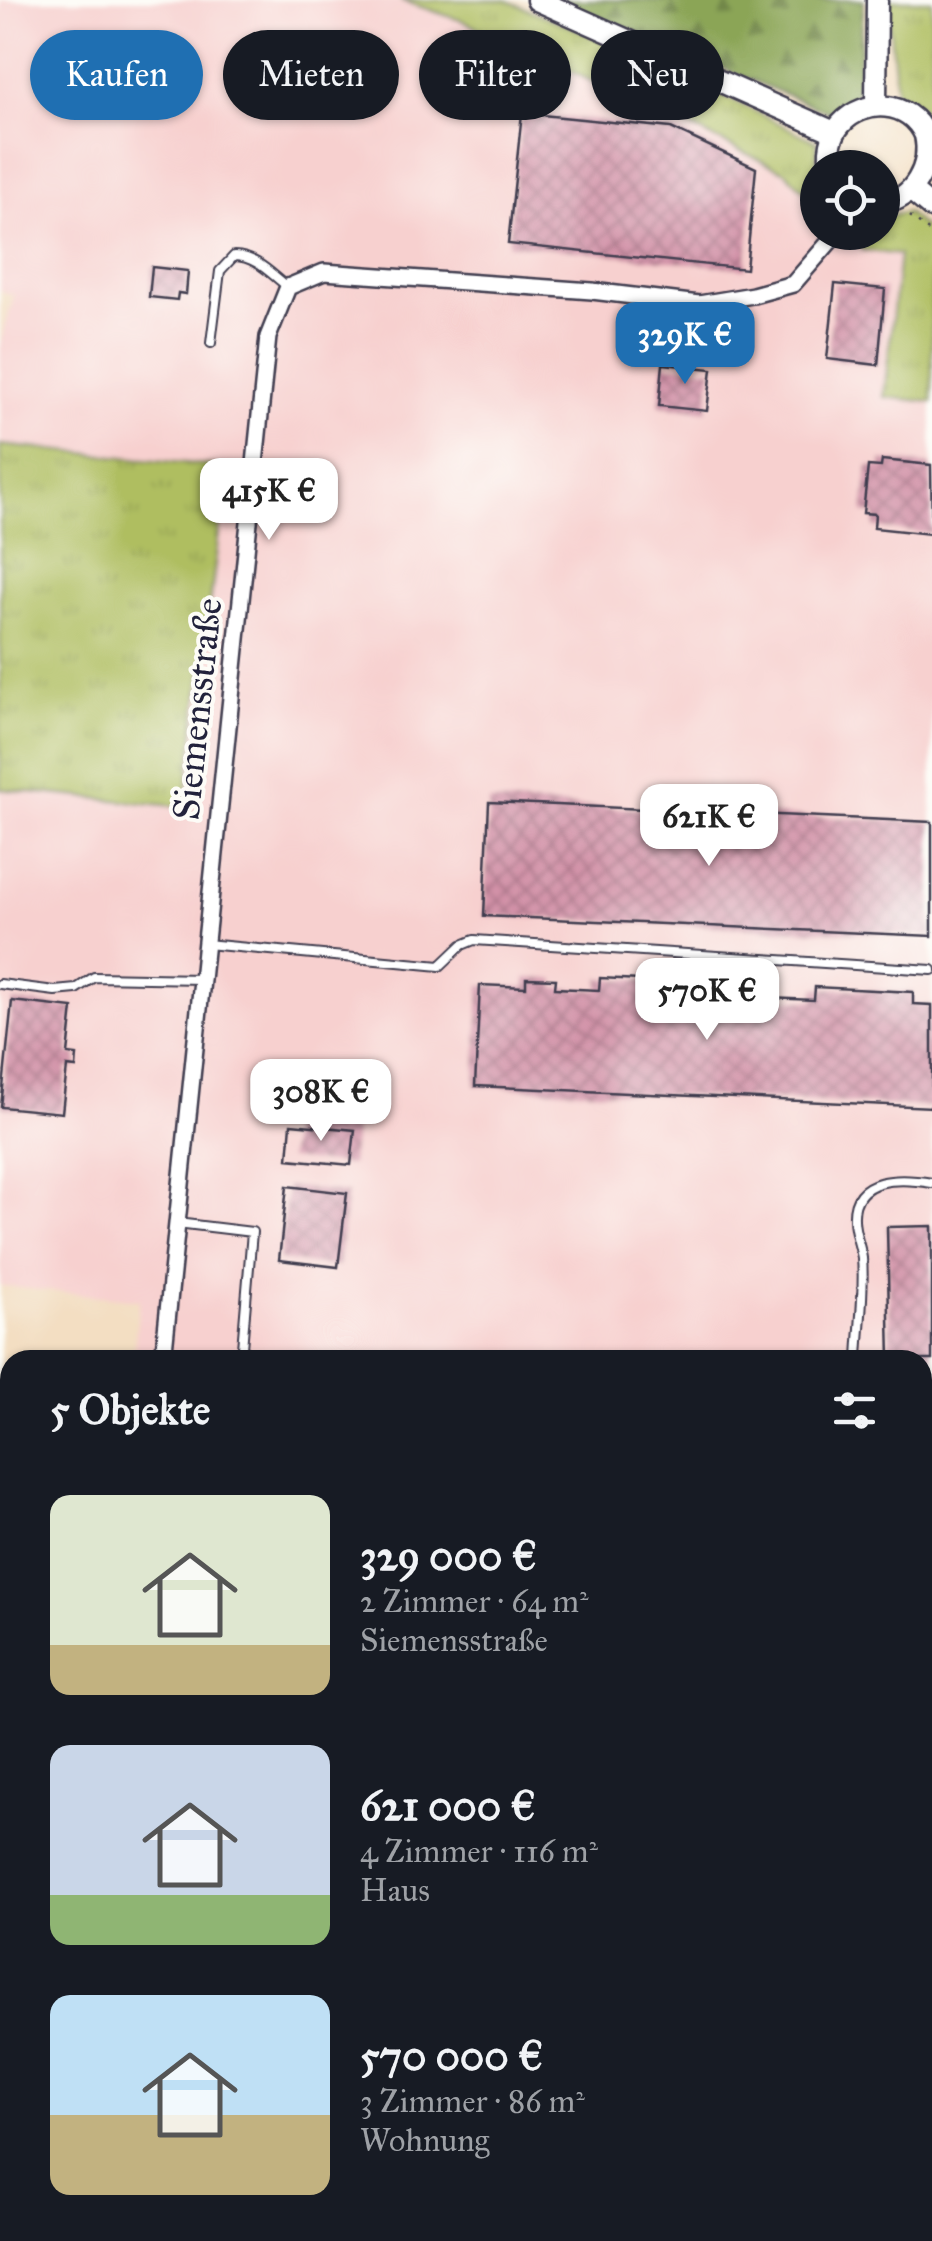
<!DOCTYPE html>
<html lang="de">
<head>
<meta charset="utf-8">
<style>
	:root { --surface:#171b24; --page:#20242c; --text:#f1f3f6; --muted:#9ea1a6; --accent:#1f6fb2 }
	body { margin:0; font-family:"IM FELL Great Primer",serif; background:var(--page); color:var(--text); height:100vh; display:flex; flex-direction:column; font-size:38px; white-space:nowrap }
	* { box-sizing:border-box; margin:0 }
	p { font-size:32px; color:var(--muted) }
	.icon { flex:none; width:55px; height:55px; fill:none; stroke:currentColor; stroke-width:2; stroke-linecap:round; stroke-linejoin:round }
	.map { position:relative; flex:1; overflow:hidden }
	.details { position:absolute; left:0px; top:1350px; width:932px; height:892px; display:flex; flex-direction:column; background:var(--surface); border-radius:30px 30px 0 0; box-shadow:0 2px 8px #0004 }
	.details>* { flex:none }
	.top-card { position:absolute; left:30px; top:30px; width:872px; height:90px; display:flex; gap:20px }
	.controls { position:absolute; left:800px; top:150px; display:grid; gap:20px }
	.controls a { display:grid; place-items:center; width:100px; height:100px; border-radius:50%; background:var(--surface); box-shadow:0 2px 8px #0004; font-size:50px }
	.price { position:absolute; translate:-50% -85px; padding:0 22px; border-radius:20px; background:#fff; color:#222; font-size:32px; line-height:65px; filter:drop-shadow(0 2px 5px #0008) }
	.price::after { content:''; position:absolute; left:50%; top:60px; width:30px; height:22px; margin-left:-15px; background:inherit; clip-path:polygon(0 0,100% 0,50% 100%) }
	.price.selected { background:var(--accent); color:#fff }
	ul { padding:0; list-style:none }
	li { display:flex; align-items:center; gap:30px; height:250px; padding:0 50px }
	li span { display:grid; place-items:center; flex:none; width:280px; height:200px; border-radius:20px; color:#555 }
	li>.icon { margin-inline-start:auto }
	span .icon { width:120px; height:120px; fill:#fffc; stroke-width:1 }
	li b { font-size:42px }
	h2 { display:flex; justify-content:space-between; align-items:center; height:120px; padding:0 50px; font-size:42px }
	.pill { padding:0 35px; border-radius:45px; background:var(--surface); box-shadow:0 2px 8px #0004; font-size:35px; line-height:90px }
	.pill.selected { background:var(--accent); color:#fff }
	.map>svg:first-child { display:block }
	.built { fill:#f7d0cf }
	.grass { fill:url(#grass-tufts); stroke:#68704e; stroke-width:2.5 }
	.forest { fill:url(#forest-firs); stroke:#566449; stroke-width:2.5 }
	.building { fill:url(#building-cross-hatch) }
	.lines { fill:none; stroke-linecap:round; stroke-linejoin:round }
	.service-casing { stroke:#413e4f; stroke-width:12 }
	.minor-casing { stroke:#413e4f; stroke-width:20 }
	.tertiary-casing { stroke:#413e4f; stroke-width:25 }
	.path { stroke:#413e4f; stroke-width:2.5; stroke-dasharray:2.5 8; stroke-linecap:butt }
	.service { stroke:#fff; stroke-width:8 }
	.minor { stroke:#fff; stroke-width:15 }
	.tertiary { stroke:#fff; stroke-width:20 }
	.labels { text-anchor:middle; stroke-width:8; stroke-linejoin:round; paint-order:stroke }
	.street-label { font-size:38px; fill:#22223b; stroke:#fdfcf7 }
</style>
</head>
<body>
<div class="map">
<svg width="932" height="2241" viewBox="0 0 932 2241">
	<defs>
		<pattern id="grass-tufts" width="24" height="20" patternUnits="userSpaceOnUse" patternTransform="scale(2.5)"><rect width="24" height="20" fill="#afbe61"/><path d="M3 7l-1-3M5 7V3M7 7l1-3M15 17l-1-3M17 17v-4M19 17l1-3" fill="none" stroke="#96a355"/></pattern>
		<pattern id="forest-firs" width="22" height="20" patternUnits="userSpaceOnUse" patternTransform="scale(2.5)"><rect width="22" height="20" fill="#8ba557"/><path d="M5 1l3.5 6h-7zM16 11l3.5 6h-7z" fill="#718649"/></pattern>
		<pattern id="building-cross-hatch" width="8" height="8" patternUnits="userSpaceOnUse" patternTransform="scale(2.5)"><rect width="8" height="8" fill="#d291a7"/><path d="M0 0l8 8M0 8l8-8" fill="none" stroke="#aa7689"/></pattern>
	</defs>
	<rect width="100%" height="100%" fill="#fdfcf7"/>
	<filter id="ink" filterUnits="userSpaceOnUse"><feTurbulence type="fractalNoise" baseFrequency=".01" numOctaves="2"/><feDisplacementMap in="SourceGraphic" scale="20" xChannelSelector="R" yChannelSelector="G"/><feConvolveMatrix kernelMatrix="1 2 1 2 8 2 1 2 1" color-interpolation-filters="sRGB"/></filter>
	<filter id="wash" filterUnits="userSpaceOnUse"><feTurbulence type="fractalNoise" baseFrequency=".0048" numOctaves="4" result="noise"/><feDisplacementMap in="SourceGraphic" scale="40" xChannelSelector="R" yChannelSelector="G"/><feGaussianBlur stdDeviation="2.25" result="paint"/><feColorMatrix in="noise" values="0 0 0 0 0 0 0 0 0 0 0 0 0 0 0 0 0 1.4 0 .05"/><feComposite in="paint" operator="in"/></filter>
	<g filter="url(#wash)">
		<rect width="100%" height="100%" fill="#f3dec2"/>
		<!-- built -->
		<polygon class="built" points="0,0 400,0 463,21 786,172 817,203 818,232 846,233 863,250 899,255 884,397 932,402 932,2241 0,2241 0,1430 10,1431 10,2232 922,2232 922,1360 133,1360 139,1300 0,1286 0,789 185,807 226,467 0,445 0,344 14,296 0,290"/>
		<!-- grass -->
		<g class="grass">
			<polygon points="400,0 506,0 648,59 817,142 817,204 786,172 463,21"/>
			<polygon points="887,0 932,0 932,118 911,99 896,92"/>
			<polygon points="906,212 932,234 932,402 884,397 899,255 863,250 852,239 857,233 882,232 883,218"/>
			<polygon points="0,445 227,467 185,807 0,789"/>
		</g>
		<!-- forest -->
		<g class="forest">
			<polygon points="559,0 864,0 858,81 854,96 830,113"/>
			<polygon points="0,1791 10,1792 10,1858 0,1858"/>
		</g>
		<g id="blocks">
			<!-- building -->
			<g class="building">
				<polygon points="522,113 671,128 756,168 746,269 508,244"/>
				<polygon points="152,267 188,271 186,294 178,293 177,300 149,297"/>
				<polygon points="835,284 885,289 878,365 827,359"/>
				<polygon points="663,364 712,369 707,411 659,406"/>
				<polygon points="882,460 931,465 932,534 874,528 875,514 863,513 868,466 881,467"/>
				<polygon points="489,802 932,822 932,936 484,916"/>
				<polygon points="526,978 556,979 555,988 599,990 600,978 661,981 660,993 814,1000 815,987 913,992 913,1004 932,1005 932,1107 475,1086 480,985 526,987"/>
				<polygon points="12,1001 73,1008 68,1054 77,1055 76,1068 67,1067 62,1113 1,1107"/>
				<polygon points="291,1124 355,1130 351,1165 288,1159"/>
				<polygon points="287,1186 347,1193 338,1267 279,1260"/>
				<polygon points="932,1226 932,1360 890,1360 887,1227"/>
			</g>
		</g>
	</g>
	<g filter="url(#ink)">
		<use href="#blocks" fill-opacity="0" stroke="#413e4f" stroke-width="2.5"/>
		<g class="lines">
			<!-- service casing -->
			<g class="service-casing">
				<g id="service">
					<path d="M211,343L220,271L234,256C256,256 271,274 288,287"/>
					<polyline points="206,944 440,966 462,945 474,940 932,970"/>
					<polyline points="0,984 55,991 76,989 94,977 202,979"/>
					<polyline points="177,1223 252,1232 241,1360"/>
					<path d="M858,1360C859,1327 865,1291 862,1258C860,1245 854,1232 854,1219C852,1175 902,1178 932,1183"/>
					<polyline points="0,1454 10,1454"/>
					<polyline points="922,1565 932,1565"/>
					<polyline points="922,2002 930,2002 922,2083"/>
					<polyline points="324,2241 325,2232"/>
					<polyline points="588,2241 588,2232"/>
					<polyline points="735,2241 736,2232"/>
				</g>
			</g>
			<!-- minor casing -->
			<g class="minor-casing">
				<g id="minor">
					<polyline points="163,1360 268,337 288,287 324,272 592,291 699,304 753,295 793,284 838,232"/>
					<polyline points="922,1517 932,1517"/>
					<polyline points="16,2232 155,2241"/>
				</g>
			</g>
			<!-- tertiary casing -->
			<g class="tertiary-casing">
				<g id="tertiary">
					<polyline points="537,0 834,132"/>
					<polyline points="876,104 877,0"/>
					<path d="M832,168C827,153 831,135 841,124C864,98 909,100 925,135C932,166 913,201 882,203"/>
					<polyline points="913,192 932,208"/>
				</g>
			</g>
			<!-- path -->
			<polyline class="path" points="910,216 932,234"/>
			<!-- service -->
			<use href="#service" class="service"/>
			<!-- minor -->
			<use href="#minor" class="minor"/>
			<!-- tertiary -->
			<use href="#tertiary" class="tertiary"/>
		</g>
	</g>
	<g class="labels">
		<!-- street labels -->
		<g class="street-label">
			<text transform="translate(197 709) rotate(-84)" y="13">Siemensstraße</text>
		</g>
	</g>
</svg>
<div class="controls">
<a><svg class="icon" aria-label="locate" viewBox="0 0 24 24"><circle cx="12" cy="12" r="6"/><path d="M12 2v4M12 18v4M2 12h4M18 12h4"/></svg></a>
</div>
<b class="price selected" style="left:685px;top:387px">329K €</b>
<b class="price" style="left:269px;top:543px">415K €</b>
<b class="price" style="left:709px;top:869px">621K €</b>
<b class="price" style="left:707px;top:1043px">570K €</b>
<b class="price" style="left:321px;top:1144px">308K €</b>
<div class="top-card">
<a class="pill selected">Kaufen</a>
<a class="pill">Mieten</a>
<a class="pill">Filter</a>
<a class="pill">Neu</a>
</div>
<section class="details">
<h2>5 Objekte<svg class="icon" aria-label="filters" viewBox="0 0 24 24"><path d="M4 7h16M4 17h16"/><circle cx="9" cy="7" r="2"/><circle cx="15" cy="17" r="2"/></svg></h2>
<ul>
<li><span style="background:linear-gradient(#dfe7d0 75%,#c2b280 0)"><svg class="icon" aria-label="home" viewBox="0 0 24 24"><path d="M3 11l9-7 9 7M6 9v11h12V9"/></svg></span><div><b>329 000 €</b><p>2 Zimmer · 64 m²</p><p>Siemensstraße</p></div></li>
<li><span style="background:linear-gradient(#c9d6e8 75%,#8fb573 0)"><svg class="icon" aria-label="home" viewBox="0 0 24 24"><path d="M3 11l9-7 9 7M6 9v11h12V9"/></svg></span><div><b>621 000 €</b><p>4 Zimmer · 116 m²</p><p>Haus</p></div></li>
<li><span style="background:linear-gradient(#bfe0f5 60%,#c2b280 0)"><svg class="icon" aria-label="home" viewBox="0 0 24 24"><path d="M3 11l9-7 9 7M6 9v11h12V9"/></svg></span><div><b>570 000 €</b><p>3 Zimmer · 86 m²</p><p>Wohnung</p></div></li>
</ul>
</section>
</div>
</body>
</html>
